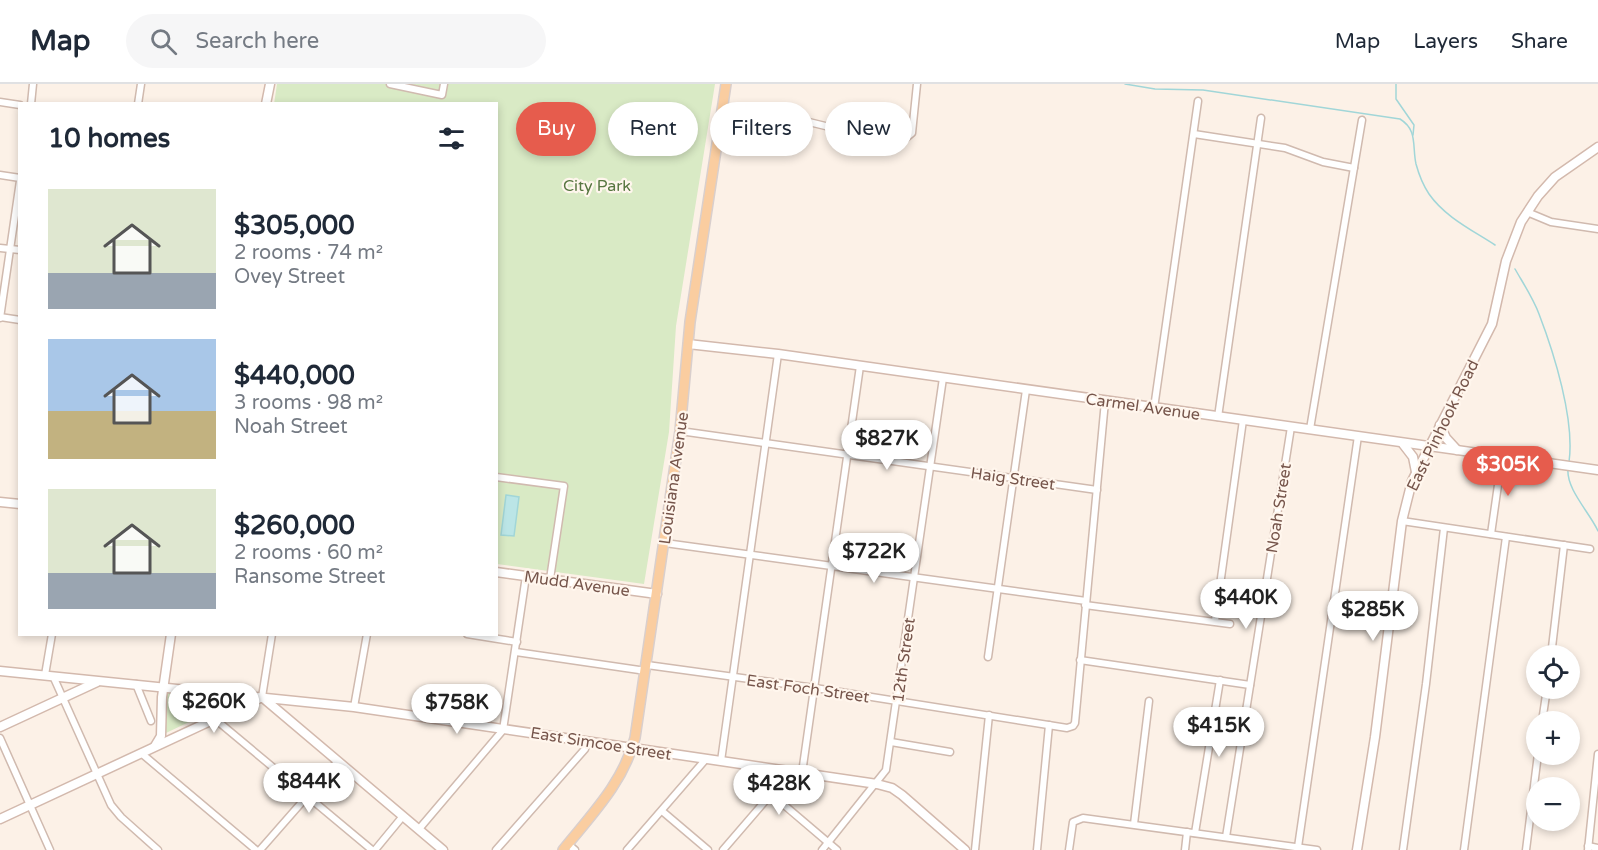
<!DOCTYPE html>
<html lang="en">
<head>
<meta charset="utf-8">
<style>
	:root { --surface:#fff; --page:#f6f6f7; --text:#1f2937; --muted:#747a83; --line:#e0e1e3; --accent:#e65c4d }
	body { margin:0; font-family:"Varela Round",sans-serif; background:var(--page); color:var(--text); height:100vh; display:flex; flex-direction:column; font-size:22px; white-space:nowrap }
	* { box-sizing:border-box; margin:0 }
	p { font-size:20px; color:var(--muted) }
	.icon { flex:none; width:33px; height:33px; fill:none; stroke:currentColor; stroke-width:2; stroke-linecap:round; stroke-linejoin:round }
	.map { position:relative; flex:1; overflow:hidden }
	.panel { position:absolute; left:18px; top:18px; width:480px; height:534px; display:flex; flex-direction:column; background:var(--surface); border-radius:0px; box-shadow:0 3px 9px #0003 }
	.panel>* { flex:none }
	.hud { position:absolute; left:516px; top:18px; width:570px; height:54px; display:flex; gap:12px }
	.controls { position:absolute; left:1526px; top:561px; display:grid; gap:12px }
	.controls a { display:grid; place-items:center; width:54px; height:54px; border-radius:50%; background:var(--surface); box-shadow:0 3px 9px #0003; font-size:30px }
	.price { position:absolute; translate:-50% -51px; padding:0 14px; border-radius:21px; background:#fff; color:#222; font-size:20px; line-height:39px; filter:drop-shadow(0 2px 3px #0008) }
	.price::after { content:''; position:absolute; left:50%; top:36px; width:18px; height:14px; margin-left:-9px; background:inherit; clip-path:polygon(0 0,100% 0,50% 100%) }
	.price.on { background:var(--accent); color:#fff }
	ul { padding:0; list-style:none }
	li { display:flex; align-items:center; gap:18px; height:150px; padding:0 30px }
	li span { display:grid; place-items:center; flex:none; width:168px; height:120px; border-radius:0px; color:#555 }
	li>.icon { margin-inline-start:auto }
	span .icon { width:72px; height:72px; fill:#fffc; stroke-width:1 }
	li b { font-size:26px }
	h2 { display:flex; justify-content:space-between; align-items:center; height:72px; padding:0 30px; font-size:26px }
	.chip { padding:0 21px; border-radius:27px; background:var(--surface); box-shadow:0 3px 9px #0003; font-size:21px; line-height:54px }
	.chip.on { background:var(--accent); color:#fff }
	header { display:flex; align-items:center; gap:36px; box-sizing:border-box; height:84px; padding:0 30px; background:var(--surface); border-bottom:2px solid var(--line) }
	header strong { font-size:28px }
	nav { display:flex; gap:33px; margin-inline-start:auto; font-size:21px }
	.search { width:420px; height:54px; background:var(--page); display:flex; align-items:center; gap:15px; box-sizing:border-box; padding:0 21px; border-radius:33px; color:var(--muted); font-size:22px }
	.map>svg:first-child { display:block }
	.green { fill:#d9eac5 }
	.water { fill:#bbe5e6; stroke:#a1d6d8; stroke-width:1.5 }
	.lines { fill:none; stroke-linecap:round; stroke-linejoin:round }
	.stream { stroke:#a1d6d8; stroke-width:1.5 }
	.street-casing { stroke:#d0baaf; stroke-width:9 }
	.secondary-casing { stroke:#d3b9ad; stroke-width:11 }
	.primary-casing { stroke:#d9cfcd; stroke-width:12 }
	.street { stroke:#fff; stroke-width:6 }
	.secondary { stroke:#fff; stroke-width:8 }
	.primary { stroke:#facda0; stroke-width:9 }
	.labels { text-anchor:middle; stroke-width:4.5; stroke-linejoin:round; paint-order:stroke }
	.park-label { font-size:16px; fill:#577640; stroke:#fff6ed }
	.street-label { font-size:16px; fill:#76554b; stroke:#fff6ed }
</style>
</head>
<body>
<header>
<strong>Map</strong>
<div class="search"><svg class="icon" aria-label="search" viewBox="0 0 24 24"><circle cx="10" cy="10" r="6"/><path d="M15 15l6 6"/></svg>Search here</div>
<nav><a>Map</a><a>Layers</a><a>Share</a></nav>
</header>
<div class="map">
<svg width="1598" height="766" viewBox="0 0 1598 766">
	<rect width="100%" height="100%" fill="#fcf1e7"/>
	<!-- green -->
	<g class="green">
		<polygon points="277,0 715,0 676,242 669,348 644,500 497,480 496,20 274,20"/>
		<polygon points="166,605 237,615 166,649"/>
	</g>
	<!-- water -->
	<polygon class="water" points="506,411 519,413 514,452 501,451"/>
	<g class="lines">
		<!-- stream -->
		<g class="stream">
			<path d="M1125,0L1155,5L1203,6L1400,35C1418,46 1412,62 1416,80C1419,91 1423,101 1429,110C1445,133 1472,146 1495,161"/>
			<polyline points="1396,0 1396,15 1414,41 1413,51"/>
			<path d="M1515,185C1523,199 1533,214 1539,230C1554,269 1575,336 1569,378"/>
			<path d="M1568,385C1566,405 1590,429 1598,447"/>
		</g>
		<!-- street casing -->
		<g class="street-casing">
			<g id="street">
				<polyline points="390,0 442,11 444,0"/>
				<polyline points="0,18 20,21"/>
				<polyline points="31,20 33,0"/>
				<polyline points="138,20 141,0"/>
				<polyline points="721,32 809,38 866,52 906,54 912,49 917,0"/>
				<polyline points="1194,50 1285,64 1323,78 1354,84"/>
				<polyline points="0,91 20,94"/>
				<polyline points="1527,128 1551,138 1598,145"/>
				<polyline points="0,164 20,166"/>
				<polyline points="0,233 20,236"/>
				<polyline points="0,234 20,97"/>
				<polyline points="1154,324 1198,17"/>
				<polyline points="1218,333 1261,34"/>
				<polyline points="1310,345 1362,36"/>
				<polyline points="680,347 1097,406"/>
				<polyline points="496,393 564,402 550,495"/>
				<polyline points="1402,437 1590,465"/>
				<polyline points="1491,450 1502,373"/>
				<polyline points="665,459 1086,517"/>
				<polyline points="1220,507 1264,513"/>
				<polyline points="1085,521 1230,540"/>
				<polyline points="1215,537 1243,336"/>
				<polyline points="467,550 517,558"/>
				<polyline points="516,568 646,587"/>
				<polyline points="1551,572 1564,461"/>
				<polyline points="988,573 1026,306"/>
				<polyline points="1080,576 1250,601"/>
				<polyline points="647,581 815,604 1067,644 1073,642 1075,639 1105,317"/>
				<polyline points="45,591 52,550"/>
				<polyline points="53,592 111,721 121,733 158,766"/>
				<polyline points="136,600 151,637"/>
				<polyline points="262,613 272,550"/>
				<polyline points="354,623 367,550"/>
				<polyline points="215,635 372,766"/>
				<polyline points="1542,638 1547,604"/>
				<polyline points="0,654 50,766"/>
				<polyline points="891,658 950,668"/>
				<polyline points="141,669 256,766"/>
				<polyline points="721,677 778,270"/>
				<polyline points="742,680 750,692 837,766"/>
				<polyline points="802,689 860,282"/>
				<polyline points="662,727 708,766"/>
				<polyline points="1134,740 1149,617"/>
				<polyline points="419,745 503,646 526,492"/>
				<polyline points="1195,749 1220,596"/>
				<polyline points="1226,753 1291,343"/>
				<polyline points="568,760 575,766"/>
				<polyline points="1588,762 1598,764"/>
				<polyline points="1298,763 1358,352"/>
				<polyline points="260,766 338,677"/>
				<polyline points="375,766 403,732"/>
				<polyline points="496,766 585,665 587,657"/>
				<polyline points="627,766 706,675"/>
				<polyline points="723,766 791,687"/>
				<polyline points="822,766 886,686 943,294"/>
				<polyline points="975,766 989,631"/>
				<polyline points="1037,766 1049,641"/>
				<polyline points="1069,766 1073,738 1083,734 1317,766"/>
				<polyline points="1185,766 1187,748"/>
				<polyline points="1403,766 1426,600 1444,444"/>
				<polyline points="1464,766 1506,453"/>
				<polyline points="1526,766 1538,670"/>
				<polyline points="1588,766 1598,670"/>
			</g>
		</g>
		<!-- secondary casing -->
		<g class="secondary-casing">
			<g id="secondary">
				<polyline points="266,20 270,0"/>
				<polyline points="688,260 778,270 1598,386"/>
				<polyline points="1440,341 1446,354 1457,366"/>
				<polyline points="1403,360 1413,373 1416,388"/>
				<polyline points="0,418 20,420"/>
				<polyline points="496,488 657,510"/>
				<polyline points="0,587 354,623 877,700 892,704 902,711 965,766"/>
				<polyline points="0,643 97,598"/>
				<polyline points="155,662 161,652 162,613 171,550"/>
				<polyline points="0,735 262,613 443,766"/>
				<polyline points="1357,766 1375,653 1402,437 1412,397 1492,240 1506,177 1521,138 1538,112 1555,93 1598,63"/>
			</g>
		</g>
		<!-- primary casing -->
		<g class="primary-casing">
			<path id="primary" d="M563,766C592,730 623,699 635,654L680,347L690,238L726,0"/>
		</g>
		<!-- street -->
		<use href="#street" class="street"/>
		<!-- secondary -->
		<use href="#secondary" class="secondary"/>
		<!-- primary -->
		<use href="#primary" class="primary"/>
	</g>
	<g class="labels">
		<!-- park labels -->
		<g class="park-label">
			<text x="597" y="107">City Park</text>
		</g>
		<!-- street labels -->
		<g class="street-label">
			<text transform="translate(1143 322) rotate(8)" y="6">Carmel Avenue</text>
			<text transform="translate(1442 341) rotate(-64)" y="6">East Pinhook Road</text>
			<text transform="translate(673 394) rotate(-82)" y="6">Louisiana Avenue</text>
			<text transform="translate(1013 394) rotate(8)" y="6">Haig Street</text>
			<text transform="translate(1278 424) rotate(-81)" y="6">Noah Street</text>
			<text transform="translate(577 499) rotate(8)" y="6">Mudd Avenue</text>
			<text transform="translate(903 576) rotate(-82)" y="6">12th Street</text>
			<text transform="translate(808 604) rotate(8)" y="6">East Foch Street</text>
			<text transform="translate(601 659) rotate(9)" y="6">East Simcoe Street</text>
		</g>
	</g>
</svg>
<div class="controls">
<a><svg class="icon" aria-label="locate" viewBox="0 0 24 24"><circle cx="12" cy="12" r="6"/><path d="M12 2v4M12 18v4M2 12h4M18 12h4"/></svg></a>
<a>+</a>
<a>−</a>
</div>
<b class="price" style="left:887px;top:387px">$827K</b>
<b class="price on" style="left:1508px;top:413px">$305K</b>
<b class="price" style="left:874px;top:500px">$722K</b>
<b class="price" style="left:1246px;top:546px">$440K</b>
<b class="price" style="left:1373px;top:558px">$285K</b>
<b class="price" style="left:214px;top:650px">$260K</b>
<b class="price" style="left:457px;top:651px">$758K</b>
<b class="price" style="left:1219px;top:674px">$415K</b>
<b class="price" style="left:309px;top:730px">$844K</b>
<b class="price" style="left:779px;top:732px">$428K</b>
<div class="hud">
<a class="chip on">Buy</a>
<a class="chip">Rent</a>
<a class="chip">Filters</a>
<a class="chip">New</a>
</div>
<section class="panel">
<h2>10 homes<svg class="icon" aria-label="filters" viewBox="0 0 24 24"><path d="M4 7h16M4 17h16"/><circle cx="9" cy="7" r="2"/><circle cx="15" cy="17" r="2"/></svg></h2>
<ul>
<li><span style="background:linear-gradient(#dfe7d0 70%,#9aa5b1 0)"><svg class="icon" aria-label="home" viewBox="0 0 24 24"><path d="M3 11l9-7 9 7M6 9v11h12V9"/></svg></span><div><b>$305,000</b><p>2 rooms · 74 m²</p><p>Ovey Street</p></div></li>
<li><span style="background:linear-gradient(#a9c7e8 60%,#c2b280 0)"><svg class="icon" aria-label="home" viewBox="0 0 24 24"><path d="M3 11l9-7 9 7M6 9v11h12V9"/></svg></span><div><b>$440,000</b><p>3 rooms · 98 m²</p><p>Noah Street</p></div></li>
<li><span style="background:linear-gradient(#dfe7d0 70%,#9aa5b1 0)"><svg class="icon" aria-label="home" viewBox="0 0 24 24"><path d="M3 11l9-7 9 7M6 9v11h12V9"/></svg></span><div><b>$260,000</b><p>2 rooms · 60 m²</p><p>Ransome Street</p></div></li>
</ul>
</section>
</div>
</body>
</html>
